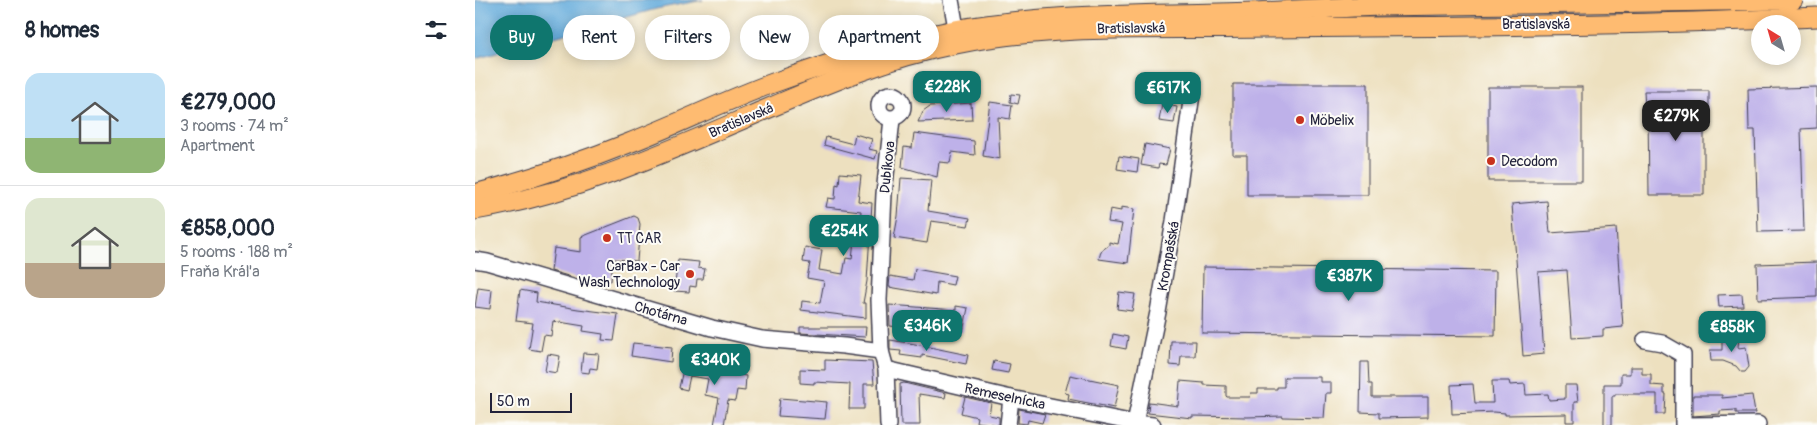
<!DOCTYPE html>
<html lang="en">
<head>
<meta charset="utf-8">
<style>
	:root { --surface:#fff; --page:#f6f6f7; --text:#1f2937; --muted:#747a83; --line:#e0e1e3; --accent:#0f766e }
	body { margin:0; font-family:Pangolin,sans-serif; background:var(--page); color:var(--text); height:100vh; display:flex; flex-direction:column; font-size:19px; white-space:nowrap }
	* { box-sizing:border-box; margin:0 }
	p { font-size:16px; color:var(--muted) }
	.icon { flex:none; width:28px; height:28px; fill:none; stroke:currentColor; stroke-width:2; stroke-linecap:round; stroke-linejoin:round }
	.map { position:relative; flex:1; overflow:hidden }
	.details { display:flex; flex-direction:column; background:var(--surface); width:475px }
	.details>* { flex:none }
	.banner { position:absolute; left:15px; top:15px; width:475px; height:45px; display:flex; gap:10px }
	.needle { width:32px; rotate:323deg }
	.tools { position:absolute; left:1276px; top:15px; display:grid; gap:10px }
	.tools a { display:grid; place-items:center; width:50px; height:50px; border-radius:50%; background:var(--surface); box-shadow:0 2px 12px #0003; font-size:25px }
	.scale { position:absolute; left:15px; bottom:12px; width:82px; box-sizing:border-box; padding-left:5px; border:2px solid #22223b; border-top:0; font-size:14px; line-height:18px; white-space:nowrap; color:#22223b; -webkit-text-stroke:4px #fdfcf7; paint-order:stroke }
	.price { position:absolute; translate:-50% -42px; padding:0 11px; border-radius:10px; background:var(--accent); color:#fff; font-size:16px; line-height:32px; filter:drop-shadow(0 1px 2px #0008) }
	.price::after { content:''; position:absolute; left:50%; top:30px; width:15px; height:11px; margin-left:-8px; background:inherit; clip-path:polygon(0 0,100% 0,50% 100%) }
	.price.current { background:#222; color:#fff }
	ul { padding:0; list-style:none }
	li { display:flex; align-items:center; gap:15px; height:125px; padding:0 25px }
	li+li { border-top:1px solid var(--line) }
	li span { display:grid; place-items:center; flex:none; width:140px; height:100px; border-radius:15px; color:#555 }
	li>.icon { margin-inline-start:auto }
	span .icon { width:60px; height:60px; fill:#fffc; stroke-width:1 }
	li b { font-size:21px }
	h2 { display:flex; justify-content:space-between; align-items:center; height:60px; padding:0 25px; font-size:21px }
	.pill { padding:0 18px; border-radius:22px; background:var(--surface); box-shadow:0 2px 12px #0003; font-size:18px; line-height:45px }
	.pill.current { background:var(--accent); color:#fff }
	main { display:flex; flex:1; min-height:0 }
	.map>svg:first-child { display:block }
	.water { fill:#65acdc; stroke:#44678c }
	.building { fill:#beb1e9 }
	.lines { fill:none; stroke-linecap:round; stroke-linejoin:round }
	.minor-casing { stroke:#403e4f; stroke-width:18 }
	.major-casing { stroke:#403e4f; stroke-width:21 }
	.minor { stroke:#fff; stroke-width:15 }
	.major { stroke:#febb71; stroke-width:19 }
	.poi-dot { fill:#c8321e; stroke:#fdfcf7; stroke-width:2 }
	.labels { text-anchor:middle; stroke-width:4; stroke-linejoin:round; paint-order:stroke }
	.street-label { font-size:14px; fill:#22223b; stroke:#fdfcf7 }
	.poi-label { font-size:14px; fill:#22223b; stroke:#fdfcf7; text-anchor:start }
</style>
</head>
<body>
<main>
<section class="details">
<h2>8 homes<svg class="icon" aria-label="filters" viewBox="0 0 24 24"><path d="M4 7h16M4 17h16"/><circle cx="9" cy="7" r="2"/><circle cx="15" cy="17" r="2"/></svg></h2>
<ul>
<li><span style="background:linear-gradient(#bfe0f5 65%,#8fb573 0)"><svg class="icon" aria-label="home" viewBox="0 0 24 24"><path d="M3 11l9-7 9 7M6 9v11h12V9"/></svg></span><div><b>€279,000</b><p>3 rooms · 74 m²</p><p>Apartment</p></div></li>
<li><span style="background:linear-gradient(#dfe7d0 65%,#b9a48a 0)"><svg class="icon" aria-label="home" viewBox="0 0 24 24"><path d="M3 11l9-7 9 7M6 9v11h12V9"/></svg></span><div><b>€858,000</b><p>5 rooms · 188 m²</p><p>Fraňa Kráľa</p></div></li>
</ul>
</section>
<div class="map">
<svg width="1342" height="425" viewBox="0 0 1342 425">
	<rect width="100%" height="100%" fill="#fdfcf7"/>
	<filter id="ink" filterUnits="userSpaceOnUse"><feTurbulence type="fractalNoise" baseFrequency=".02" numOctaves="2"/><feDisplacementMap in="SourceGraphic" scale="10" xChannelSelector="R" yChannelSelector="G"/><feConvolveMatrix kernelMatrix="1 2 1 2 8 2 1 2 1" color-interpolation-filters="sRGB"/></filter>
	<filter id="wash" filterUnits="userSpaceOnUse"><feTurbulence type="fractalNoise" baseFrequency=".0096" numOctaves="4" result="noise"/><feDisplacementMap in="SourceGraphic" scale="20" xChannelSelector="R" yChannelSelector="G"/><feGaussianBlur stdDeviation="1.12" result="paint"/><feColorMatrix in="noise" values="0 0 0 0 0 0 0 0 0 0 0 0 0 0 0 0 0 1.4 0 .05"/><feComposite in="paint" operator="in"/></filter>
	<g filter="url(#wash)">
		<rect width="100%" height="100%" fill="#ede0bf"/>
		<!-- water -->
		<polygon class="water" points="0,0 228,0 181,9 0,59"/>
		<g id="blocks">
			<!-- building -->
			<g class="building">
				<polygon points="758,84 893,84 893,195 772,195 772,155 758,155"/>
				<rect x="1013" y="87" width="94" height="94"/>
				<polygon points="1342,87 1342,128 1326,129 1329,231 1283,232 1280,130 1274,130 1273,89"/>
				<polygon points="1169,91 1234,91 1234,110 1229,110 1229,195 1174,195 1173,110 1170,110"/>
				<polygon points="536,94 545,95 543,104 535,102"/>
				<polygon points="515,102 537,105 535,119 523,117 525,159 508,156"/>
				<polygon points="496,103 497,120 443,122 448,111 455,106"/>
				<polygon points="687,104 702,107 699,123 684,121"/>
				<polygon points="439,133 499,141 500,155 477,152 475,163 464,162 462,177 427,167 429,147 437,148"/>
				<polygon points="380,134 397,139 394,149 402,151 400,159 349,145 351,137 378,144"/>
				<polygon points="670,144 695,149 691,165 684,164 683,168 666,165"/>
				<polygon points="644,156 664,159 662,172 642,169"/>
				<polygon points="365,173 386,175 383,201 397,203 392,281 388,303 391,303 391,318 326,310 327,301 345,303 349,281 332,278 335,263 328,262 330,247 347,250 344,270 368,274 371,258 377,259 379,240 351,237 352,227 384,230 386,211 351,207 353,198 360,199 361,184 364,185"/>
				<polygon points="426,178 456,180 453,211 495,218 493,226 456,221 452,243 419,238 423,216"/>
				<polygon points="1072,201 1075,233 1141,228 1148,327 1128,329 1128,336 1097,338 1092,270 1063,272 1069,354 1048,356 1037,204"/>
				<polygon points="646,207 659,209 653,263 624,259 626,251 634,245 634,242 643,244 647,224 633,222 635,209 646,211"/>
				<polygon points="159,216 163,218 165,224 162,261 138,259 136,281 107,278 107,280 76,271 79,248 106,252 106,237"/>
				<polygon points="203,260 224,262 223,268 230,269 228,279 222,279 221,287 215,286 214,292 199,291"/>
				<polygon points="1342,262 1342,297 1283,299 1282,264"/>
				<polygon points="728,267 1021,271 1020,336 727,333"/>
				<polygon points="440,269 480,276 478,285 462,282 461,295 414,287 415,276 438,280"/>
				<polygon points="3,288 17,290 15,309 0,307"/>
				<polygon points="45,290 62,293 61,302 103,309 143,314 139,341 127,340 128,334 108,331 109,326 78,321 76,336 69,335 66,351 54,349 58,323 41,321"/>
				<polygon points="644,292 660,294 657,311 642,309"/>
				<polygon points="1267,294 1268,306 1244,307 1243,295"/>
				<polygon points="414,305 481,310 481,306 493,308 488,332 472,329 472,332 438,328 425,314 424,327 415,326"/>
				<polygon points="325,327 391,327 390,337 325,333"/>
				<polygon points="638,334 653,337 651,349 636,346"/>
				<polygon points="1247,334 1264,335 1263,348 1271,347 1274,367 1270,372 1266,372 1261,366 1248,361 1236,361 1235,350 1247,350"/>
				<polygon points="415,340 440,344 493,355 491,364 447,355 447,358 425,355 426,351 415,350"/>
				<polygon points="696,341 721,341 720,356 706,356 705,366 695,365"/>
				<polygon points="158,343 197,347 196,362 156,356"/>
				<polygon points="108,353 124,354 122,369 115,368 114,373 106,372"/>
				<polygon points="73,354 85,356 82,373 70,371"/>
				<polygon points="210,360 224,362 223,367 271,376 270,391 262,390 260,401 253,400 249,425 239,425 244,398 230,395 233,379 215,376 212,390 204,388"/>
				<polygon points="350,360 397,362 399,384 389,384 389,409 374,409 375,384 339,382 339,384 325,383 325,369 350,370"/>
				<polygon points="519,361 535,364 533,373 517,370"/>
				<polygon points="886,362 893,362 894,384 897,384 897,397 953,397 953,417 904,418 904,413 885,412"/>
				<polygon points="1155,367 1167,367 1167,374 1176,374 1176,385 1189,386 1189,394 1191,394 1190,414 1182,414 1182,394 1140,394 1140,396 1137,396 1137,425 1129,425 1129,384 1146,384 1146,374 1155,374"/>
				<polygon points="595,375 644,385 639,408 593,399 594,394 590,393"/>
				<polygon points="809,377 845,377 845,382 856,382 856,393 851,393 849,418 808,417 808,416 772,417 717,416 717,418 673,413 674,402 703,406 705,381 729,383 729,385 751,386 751,396 752,397 775,397 776,393 783,393 783,389 802,389 802,387 809,387"/>
				<polygon points="1017,381 1034,381 1035,385 1050,384 1051,395 1073,394 1074,400 1090,399 1090,385 1101,385 1103,402 1099,402 1099,422 1091,422 1091,414 1030,415 1030,413 1019,412 977,414 976,385 998,384 1000,403 1018,403"/>
				<polygon points="429,383 471,393 470,398 444,394 445,425 426,425 425,384"/>
				<polygon points="1218,395 1247,395 1247,398 1277,395 1280,413 1261,413 1261,410 1245,411 1245,414 1218,416"/>
				<polygon points="490,397 516,403 514,415 524,417 524,425 501,422 502,417 486,413"/>
				<polygon points="305,398 352,402 350,419 303,416"/>
				<polygon points="544,409 570,414 567,423 553,420 552,424 543,423"/>
			</g>
		</g>
	</g>
	<g filter="url(#ink)">
		<use href="#blocks" fill-opacity="0" stroke="#403e4f" stroke-width="1"/>
		<g class="lines">
			<!-- minor casing -->
			<g class="minor-casing">
				<g id="minor">
					<polyline points="476,0 483,39"/>
					<circle cx="416" cy="106" r="12"/>
					<polyline points="0,260 12,262 237,328 287,339 369,346 406,351"/>
					<polyline points="1170,340 1187,343 1208,355 1208,425"/>
					<polyline points="411,369 536,398 660,423 678,425"/>
					<polyline points="660,423 683,312 699,221 718,87"/>
					<polyline points="413,425 411,369 406,351 404,300 409,194 417,119"/>
					<polyline points="533,425 536,398"/>
					<polyline points="1214,425 1283,424"/>
				</g>
			</g>
			<!-- major casing -->
			<g class="major-casing">
				<g id="major">
					<path d="M0,194C52,180 104,163 154,143C203,124 249,101 298,83C357,62 418,42 480,30C578,12 677,16 777,12C820,11 862,7 905,6C1043,3 1180,3 1318,0"/>
					<path d="M0,210C98,194 189,153 280,114C346,86 410,58 481,44C583,23 687,30 790,28C974,26 1158,26 1342,17"/>
				</g>
			</g>
			<!-- minor -->
			<use href="#minor" class="minor"/>
			<!-- major -->
			<use href="#major" class="major"/>
		</g>
	</g>
	<!-- markers -->
	<g class="poi-dot">
		<circle cx="825" cy="120" r="5"/>
		<circle cx="1016" cy="161" r="5"/>
		<circle cx="132" cy="238" r="5"/>
		<circle cx="215" cy="274" r="5"/>
	</g>
	<g class="labels">
		<!-- street labels -->
		<g class="street-label">
			<text x="1061" y="29">Bratislavská</text>
			<text transform="translate(656 28) rotate(-1)" y="5">Bratislavská</text>
			<text transform="translate(266 120) rotate(-23)" y="5">Bratislavská</text>
			<text transform="translate(412 167) rotate(-84)" y="5">Dubíkova</text>
			<text transform="translate(693 256) rotate(-80)" y="5">Krompašská</text>
			<text transform="translate(186 313) rotate(16)" y="5">Chotárna</text>
			<text transform="translate(530 396) rotate(12)" y="5">Remeselnícka</text>
		</g>
		<!-- poi labels -->
		<g class="poi-label">
			<text x="835" y="125">Möbelix</text>
			<text x="1026" y="166">Decodom</text>
			<text x="142" y="243">TT CAR</text>
			<text x="205" y="271" text-anchor="end">CarBax - Car<tspan x="205" dy="16">Wash Technology</tspan></text>
		</g>
	</g>
</svg>
<div class="tools">
<a><svg class="needle" viewBox="-14 -14 28 28"><path d="M0-13l5 13h-10z" fill="#e53935"/><path d="M0 13l5-13h-10z" fill="#747a83"/></svg></a>
</div>
<div class="scale">50 m</div>
<b class="price" style="left:472px;top:113px">€228K</b>
<b class="price" style="left:693px;top:114px">€617K</b>
<b class="price current" style="left:1201px;top:142px">€279K</b>
<b class="price" style="left:369px;top:257px">€254K</b>
<b class="price" style="left:874px;top:302px">€387K</b>
<b class="price" style="left:452px;top:352px">€346K</b>
<b class="price" style="left:1257px;top:353px">€858K</b>
<b class="price" style="left:240px;top:386px">€340K</b>
<div class="banner">
<a class="pill current">Buy</a>
<a class="pill">Rent</a>
<a class="pill">Filters</a>
<a class="pill">New</a>
<a class="pill">Apartment</a>
</div>
</div>
</main>
</body>
</html>
